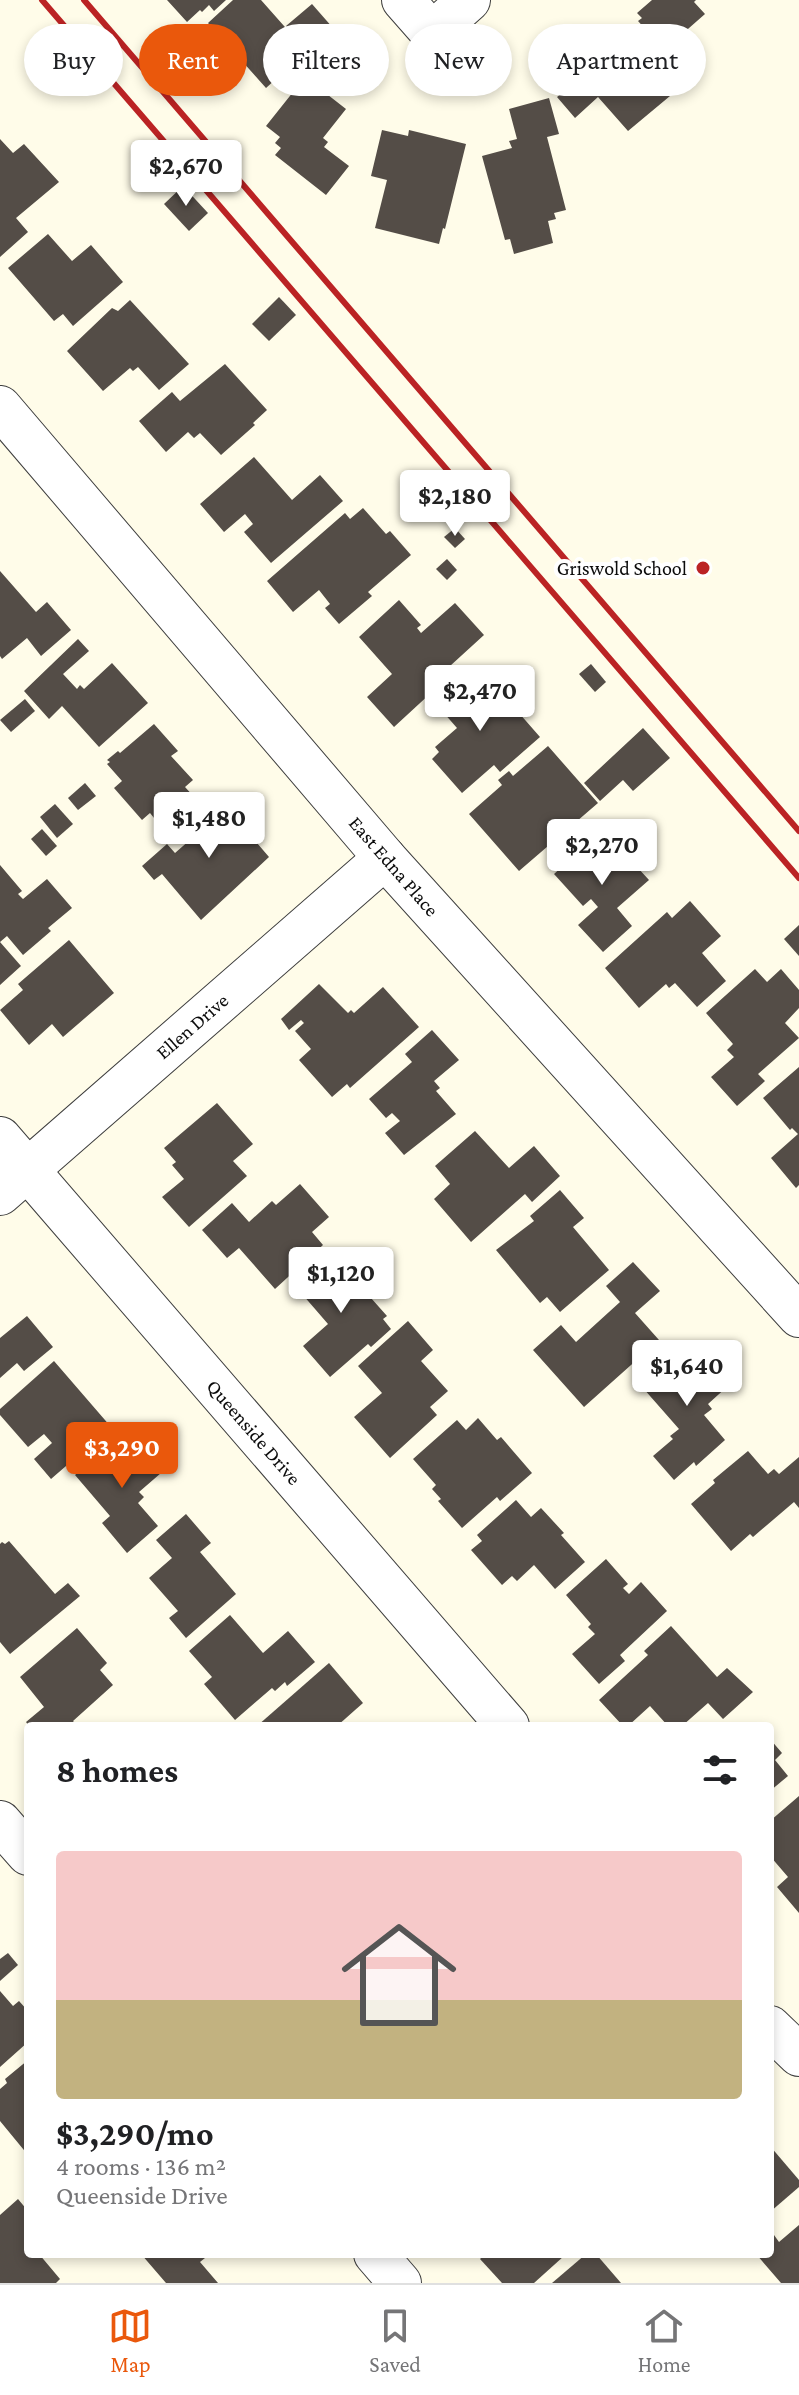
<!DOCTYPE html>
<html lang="en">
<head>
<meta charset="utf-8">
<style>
	:root { --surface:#fff; --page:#f2f2f2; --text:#202124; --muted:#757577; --line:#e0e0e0; --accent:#ea580c }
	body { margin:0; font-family:"Crimson Pro",serif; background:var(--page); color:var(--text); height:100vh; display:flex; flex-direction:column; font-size:30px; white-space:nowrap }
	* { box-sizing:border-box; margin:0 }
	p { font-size:26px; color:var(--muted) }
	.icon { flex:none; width:44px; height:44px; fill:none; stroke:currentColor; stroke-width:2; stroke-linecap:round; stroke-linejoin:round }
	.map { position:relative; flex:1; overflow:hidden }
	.panel { position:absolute; left:24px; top:1722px; width:750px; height:536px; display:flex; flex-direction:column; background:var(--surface); border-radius:8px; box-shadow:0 4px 12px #0003 }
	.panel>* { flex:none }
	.top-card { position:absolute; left:24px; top:24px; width:752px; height:72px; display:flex; gap:16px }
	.price { position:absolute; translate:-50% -68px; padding:0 18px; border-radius:8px; background:#fff; color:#222; font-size:26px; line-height:52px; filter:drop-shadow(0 2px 4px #0008) }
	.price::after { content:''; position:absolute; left:50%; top:48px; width:24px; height:18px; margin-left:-12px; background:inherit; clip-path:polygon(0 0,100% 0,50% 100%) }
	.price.on { background:var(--accent); color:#fff }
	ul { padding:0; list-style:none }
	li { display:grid; align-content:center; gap:16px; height:424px; padding:0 32px }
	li+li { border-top:2px solid var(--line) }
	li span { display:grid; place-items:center; height:248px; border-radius:8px; color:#555 }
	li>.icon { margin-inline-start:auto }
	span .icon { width:144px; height:144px; fill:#fffc; stroke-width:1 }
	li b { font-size:34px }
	h2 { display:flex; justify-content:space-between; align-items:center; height:96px; padding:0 32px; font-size:34px }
	.pill { padding:0 28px; border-radius:36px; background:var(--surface); box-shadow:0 4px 12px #0003; font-size:28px; line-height:72px }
	.pill.on { background:var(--accent); color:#fff }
	.dock { display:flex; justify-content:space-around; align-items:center; height:112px; border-top:2px solid var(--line); background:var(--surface); font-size:22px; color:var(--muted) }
	.dock a { display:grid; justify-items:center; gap:4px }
	.dock .on { color:var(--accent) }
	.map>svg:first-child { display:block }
	.building { fill:#544d47 }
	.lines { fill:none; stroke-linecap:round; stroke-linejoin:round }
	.minor-casing { stroke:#3e3e3e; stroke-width:44 }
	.minor { stroke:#fff; stroke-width:42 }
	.rail { stroke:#bb2324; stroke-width:6 }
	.poi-dot { fill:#bb2324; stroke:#fff; stroke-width:3 }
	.labels { text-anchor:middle; stroke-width:8; stroke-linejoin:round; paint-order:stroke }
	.poi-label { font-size:20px; fill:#0b0b0b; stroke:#fff; text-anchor:end }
	.street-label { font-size:20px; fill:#0b0b0b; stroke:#fff }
</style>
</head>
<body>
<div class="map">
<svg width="799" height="2283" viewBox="0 0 799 2283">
	<rect width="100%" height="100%" fill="#fffce9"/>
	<!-- building -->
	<g class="building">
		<polygon points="167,0 226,0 214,11 209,5 202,12 200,10 187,22"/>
		<polygon points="233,0 261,0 292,35 286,26 312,4 333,28 307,51 296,38 285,47 297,60 266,88 208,23"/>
		<polygon points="652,0 696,0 694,2 705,14 664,50 638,21 642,18 637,13"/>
		<polygon points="575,40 597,66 624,42 670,96 628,131 598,97 575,118 557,97 564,91 543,68"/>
		<polygon points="305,77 346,109 323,138 328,142 324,147 349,166 326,195 275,155 281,148 275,143 280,137 266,126"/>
		<polygon points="549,98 559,134 547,137 566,210 554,213 556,219 548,221 553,243 514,254 510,239 505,240 482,156 512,148 509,141 517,139 509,109"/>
		<polygon points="382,130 408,136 409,130 466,144 445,229 443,228 439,244 375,228 387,180 371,176"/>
		<polygon points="0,139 13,153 24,144 59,182 16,218 28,232 0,257"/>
		<polygon points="183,186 208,213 189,231 164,204"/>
		<polygon points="48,234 72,261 91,245 123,282 73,326 63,314 54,321 8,268"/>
		<polygon points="279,297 296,315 269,341 252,324"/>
		<polygon points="130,300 189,364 159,390 138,367 133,371 130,368 103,391 67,351 112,308 118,311"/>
		<polygon points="225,364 267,410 253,423 255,425 221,455 200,433 194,438 188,432 166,452 139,421 172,392 180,401"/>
		<polygon points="254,457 292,500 320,475 343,501 271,563 244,532 253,524 245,514 224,532 200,504"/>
		<polygon points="363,508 386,534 390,531 411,555 368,592 372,596 339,624 325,608 330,604 319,590 293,612 267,581 345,513 350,519"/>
		<polygon points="455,528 465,539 455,548 444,537"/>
		<polygon points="447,559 457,570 447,580 436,569"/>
		<polygon points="0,571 36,612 47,602 71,630 41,656 27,638 2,659 0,656"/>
		<polygon points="399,600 421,625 417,628 421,633 455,603 484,635 427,687 432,692 394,727 367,697 392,674 359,637"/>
		<polygon points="78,639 89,651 63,674 77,689 80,685 84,689 112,663 148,703 99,747 62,706 49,719 24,691"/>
		<polygon points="591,664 606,682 595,692 579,674"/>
		<polygon points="467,677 477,690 489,679 540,737 500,772 494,765 462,793 432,759 439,752 435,747 457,728 436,704"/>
		<polygon points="25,699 35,711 11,732 0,720"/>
		<polygon points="154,724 178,751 171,756 193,780 185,787 196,799 163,829 150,813 142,820 114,788 122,781 107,764 110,762 107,760 118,751 120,753"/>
		<polygon points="643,728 670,758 633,791 623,780 600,801 584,783"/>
		<polygon points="548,746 598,803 519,871 469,814 502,785 498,780 509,771 513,776"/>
		<polygon points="85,783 96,796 78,810 68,798"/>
		<polygon points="219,799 269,857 201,920 162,874 154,880 142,866 167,844 175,853 199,832 191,823"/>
		<polygon points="55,804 73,824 57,838 40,817"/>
		<polygon points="42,829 57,846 46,856 31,839"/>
		<polygon points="603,830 649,880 617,908 632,926 603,952 578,925 598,907 591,899 583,906 554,874"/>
		<polygon points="0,865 22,891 18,894 23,899 47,879 72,908 48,928 51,931 23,955 7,936 0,942 21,966 0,985"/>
		<polygon points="690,901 721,936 702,953 726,981 697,1007 675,983 669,988 666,984 639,1008 605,968 667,912 672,918"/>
		<polygon points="799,925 799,956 784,939"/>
		<polygon points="69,940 114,993 63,1037 52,1024 29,1045 0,1010 23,990 18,984"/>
		<polygon points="755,969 767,982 781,969 799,990 799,1008 785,1023 799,1038 758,1074 765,1081 737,1106 711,1077 734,1057 727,1050 733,1044 706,1013"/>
		<polygon points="319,984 348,1013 351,1010 354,1013 383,987 419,1027 350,1088 347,1084 332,1097 299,1060 311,1049 295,1031 304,1023 301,1020 289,1030 281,1019"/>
		<polygon points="432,1030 459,1060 434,1081 440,1088 436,1091 456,1114 404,1155 385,1133 400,1121 392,1113 386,1118 369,1099 412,1062 405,1054"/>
		<polygon points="799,1067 799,1185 796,1188 771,1158 798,1134 792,1128 790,1130 763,1098"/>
		<polygon points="217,1103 253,1144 233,1161 247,1176 189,1227 162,1197 184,1179 172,1165 176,1162 164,1148"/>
		<polygon points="475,1131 509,1168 534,1146 560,1176 532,1202 525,1194 471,1242 434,1199 450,1184 435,1166"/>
		<polygon points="300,1184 329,1217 312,1232 323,1245 275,1289 239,1248 227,1258 202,1230 232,1203 249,1222 272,1201 276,1205"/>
		<polygon points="560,1190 584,1218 573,1227 609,1270 560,1312 547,1297 540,1303 496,1250 534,1221 530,1216"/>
		<polygon points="337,1251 358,1277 355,1280 387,1316 383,1319 391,1329 371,1347 368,1344 330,1377 303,1346 328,1324 296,1287"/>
		<polygon points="633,1262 660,1291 635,1313 659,1340 584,1407 533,1350 561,1325 576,1342 620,1302 606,1286"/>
		<polygon points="27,1316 53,1347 24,1371 17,1363 0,1378 0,1338"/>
		<polygon points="408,1321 433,1350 421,1361 448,1391 430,1407 437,1415 390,1458 354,1417 382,1393 358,1366"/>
		<polygon points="691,1340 729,1385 708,1404 712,1409 704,1415 725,1440 696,1466 694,1462 674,1480 653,1456 673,1439 670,1436 679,1429 643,1388 662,1372 659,1368"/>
		<polygon points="54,1361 111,1427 51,1479 34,1459 52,1443 44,1434 28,1447 0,1415 0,1409"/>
		<polygon points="478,1418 497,1440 501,1437 532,1473 500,1501 497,1497 462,1528 438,1501 441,1499 432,1489 436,1485 413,1459 457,1420 466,1430"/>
		<polygon points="132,1438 161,1473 139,1492 144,1497 138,1503 158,1526 127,1553 102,1523 110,1516 75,1475 111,1444 114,1447 122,1440 125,1444"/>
		<polygon points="748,1451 768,1474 774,1469 779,1474 799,1457 799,1508 794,1502 753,1537 750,1534 731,1551 691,1504 715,1483 713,1480"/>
		<polygon points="516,1500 531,1517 541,1508 564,1533 561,1535 585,1562 555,1589 534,1565 517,1581 512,1576 502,1585 471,1550 482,1541 477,1535"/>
		<polygon points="186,1514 211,1543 200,1552 236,1594 186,1638 169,1618 178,1611 149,1578 172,1558 156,1540"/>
		<polygon points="9,1541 55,1594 68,1583 80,1596 10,1654 0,1642 0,1544 2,1542 5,1544"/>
		<polygon points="606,1559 628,1584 623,1588 629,1594 641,1582 667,1611 620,1655 625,1661 599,1684 572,1654 595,1634 588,1627 591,1624 566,1595"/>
		<polygon points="230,1615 263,1653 288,1631 315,1662 287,1686 285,1682 275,1691 272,1688 235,1720 204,1684 212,1677 189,1651"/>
		<polygon points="671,1626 717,1677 727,1668 753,1692 723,1719 708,1703 682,1726 668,1726 650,1706 628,1726 623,1726 599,1700 648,1655 644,1651"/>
		<polygon points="77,1628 107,1663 100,1670 113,1685 73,1721 77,1726 29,1726 26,1722 44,1707 20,1677"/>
		<polygon points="329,1663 363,1703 337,1726 257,1726"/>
		<polygon points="770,1739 782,1753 775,1760 788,1776 770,1791"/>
		<polygon points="799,1796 799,1913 777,1887 788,1877 770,1856 770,1821"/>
		<polygon points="8,1953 18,1965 0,1981 0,1959"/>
		<polygon points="0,1991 13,2006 19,2001 28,2011 28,2042 0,2067"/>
		<polygon points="28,2060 28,2155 0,2121 0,2089 7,2083 5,2079"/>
		<polygon points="770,2146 799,2180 799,2187 770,2212"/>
		<polygon points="18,2199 28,2211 28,2254 39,2254 60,2279 56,2283 0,2283 0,2215"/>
		<polygon points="799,2225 799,2283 781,2283 756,2254 770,2254 770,2239 774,2235 779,2242"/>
		<polygon points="141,2254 201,2254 205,2258 200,2262 218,2283 166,2283"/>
		<polygon points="485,2254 563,2254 564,2256 534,2283 502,2283 480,2259"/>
		<polygon points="586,2254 596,2254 621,2283 552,2283"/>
	</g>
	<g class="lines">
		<!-- minor casing -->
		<g class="minor-casing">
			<g id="minor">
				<polyline points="403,0 432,33 469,0"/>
				<polyline points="0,407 385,858 799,1316"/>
				<polyline points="0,1138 508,1726"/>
				<polyline points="0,1194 385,858"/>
				<polyline points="0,1822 28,1854"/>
				<polyline points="770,2027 799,2055"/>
				<polyline points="375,2254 400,2283"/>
			</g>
		</g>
		<!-- minor -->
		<use href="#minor" class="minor"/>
		<!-- rail -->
		<g class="rail">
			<polyline points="42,0 799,878"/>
			<polyline points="84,0 799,831"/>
		</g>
	</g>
	<!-- markers -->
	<circle class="poi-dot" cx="703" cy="568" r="8"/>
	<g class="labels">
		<!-- poi labels -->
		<g class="poi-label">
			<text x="687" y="575">Griswold School</text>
		</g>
		<!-- street labels -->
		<g class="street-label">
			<text transform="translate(394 866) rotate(49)" y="7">East Edna Place</text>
			<text transform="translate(192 1026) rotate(-41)" y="7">Ellen Drive</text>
			<text transform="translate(254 1432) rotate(49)" y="7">Queenside Drive</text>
		</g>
	</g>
</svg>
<b class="price" style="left:186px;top:208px">$2,670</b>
<b class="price" style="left:455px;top:538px">$2,180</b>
<b class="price" style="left:480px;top:733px">$2,470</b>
<b class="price" style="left:209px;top:860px">$1,480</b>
<b class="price" style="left:602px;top:887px">$2,270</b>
<b class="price" style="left:341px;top:1315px">$1,120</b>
<b class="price" style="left:687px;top:1408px">$1,640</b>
<b class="price on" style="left:122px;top:1490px">$3,290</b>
<div class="top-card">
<a class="pill">Buy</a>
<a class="pill on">Rent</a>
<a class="pill">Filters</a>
<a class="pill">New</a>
<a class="pill">Apartment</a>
</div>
<section class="panel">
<h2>8 homes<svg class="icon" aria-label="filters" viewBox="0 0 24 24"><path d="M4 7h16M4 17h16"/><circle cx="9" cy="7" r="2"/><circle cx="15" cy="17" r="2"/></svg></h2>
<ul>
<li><span style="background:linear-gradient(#f6c9c9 60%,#c2b280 0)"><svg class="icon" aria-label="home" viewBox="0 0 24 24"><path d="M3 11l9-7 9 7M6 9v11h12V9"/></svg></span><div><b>$3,290/mo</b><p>4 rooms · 136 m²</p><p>Queenside Drive</p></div></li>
</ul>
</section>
</div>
<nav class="dock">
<a class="on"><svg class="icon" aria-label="map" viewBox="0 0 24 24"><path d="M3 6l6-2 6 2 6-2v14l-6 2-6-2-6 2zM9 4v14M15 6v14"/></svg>Map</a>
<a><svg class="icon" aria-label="saved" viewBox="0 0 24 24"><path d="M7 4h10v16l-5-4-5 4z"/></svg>Saved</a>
<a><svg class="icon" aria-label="home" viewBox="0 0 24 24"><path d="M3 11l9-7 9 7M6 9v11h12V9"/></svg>Home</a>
</nav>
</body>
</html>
